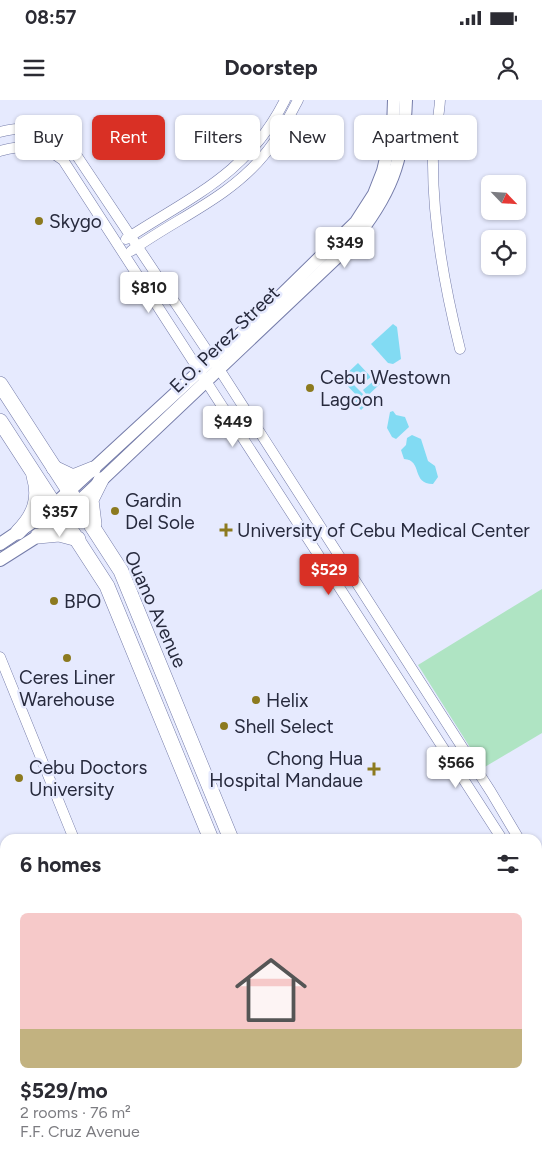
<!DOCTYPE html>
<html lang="en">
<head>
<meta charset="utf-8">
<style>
	:root { --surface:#fff; --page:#f2f2f3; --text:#2b2b33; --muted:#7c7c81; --accent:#d93025 }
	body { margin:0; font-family:Figtree,sans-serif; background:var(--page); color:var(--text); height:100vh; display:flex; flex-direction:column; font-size:19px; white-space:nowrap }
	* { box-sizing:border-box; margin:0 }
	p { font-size:16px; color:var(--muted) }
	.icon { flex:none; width:28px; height:28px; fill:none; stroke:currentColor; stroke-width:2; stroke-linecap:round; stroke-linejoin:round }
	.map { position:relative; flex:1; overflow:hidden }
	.sheet { position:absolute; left:0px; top:734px; width:542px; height:336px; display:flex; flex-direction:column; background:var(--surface); border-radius:15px 15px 0 0; box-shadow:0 1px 4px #0004 }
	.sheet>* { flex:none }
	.top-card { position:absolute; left:15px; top:15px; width:512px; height:45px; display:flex; gap:10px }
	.needle { width:32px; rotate:115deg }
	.controls { position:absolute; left:481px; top:75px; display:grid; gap:10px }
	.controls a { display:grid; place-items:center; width:45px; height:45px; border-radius:8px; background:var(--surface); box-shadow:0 1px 4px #0004; font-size:25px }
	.price { position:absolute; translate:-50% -42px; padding:0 11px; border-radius:5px; background:#fff; color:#222; font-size:16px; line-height:32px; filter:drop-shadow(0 1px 2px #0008) }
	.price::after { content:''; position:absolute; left:50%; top:30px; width:15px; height:11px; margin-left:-8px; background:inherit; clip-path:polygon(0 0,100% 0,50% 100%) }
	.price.selected { background:var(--accent); color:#fff }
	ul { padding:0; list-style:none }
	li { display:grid; align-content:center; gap:10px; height:265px; padding:0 20px }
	li span { display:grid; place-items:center; height:155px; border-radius:8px; color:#555 }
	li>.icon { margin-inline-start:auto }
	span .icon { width:90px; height:90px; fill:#fffc; stroke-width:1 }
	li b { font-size:21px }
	h2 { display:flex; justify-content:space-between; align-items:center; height:60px; padding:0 20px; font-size:21px }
	.pill { padding:0 18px; border-radius:8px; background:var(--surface); box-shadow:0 1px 4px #0004; font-size:18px; line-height:45px }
	.pill.selected { background:var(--accent); color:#fff }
	.status { display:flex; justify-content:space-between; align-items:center; height:35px; padding:0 25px; background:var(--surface); direction:ltr }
	.status svg { height:14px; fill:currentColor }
	header { display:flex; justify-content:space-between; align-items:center; height:65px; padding:0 20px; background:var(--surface); font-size:22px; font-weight:700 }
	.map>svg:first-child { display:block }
	.green { fill:#afe4c3 }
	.water { fill:#82dbf3 }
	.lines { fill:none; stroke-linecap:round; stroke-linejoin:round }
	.minor-casing { stroke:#757ca9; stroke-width:11 }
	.major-casing { stroke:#757ca9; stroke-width:14 }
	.highway-casing { stroke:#757ca9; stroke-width:16 }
	.minor { stroke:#fff; stroke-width:10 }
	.major { stroke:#fff; stroke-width:12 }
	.highway { stroke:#fff; stroke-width:15 }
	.poi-dot { fill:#8c7a1f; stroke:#e6eafe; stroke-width:2 }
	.labels { text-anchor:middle; stroke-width:5; stroke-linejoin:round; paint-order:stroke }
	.poi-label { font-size:19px; fill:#272a3d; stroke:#e6eafe; text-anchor:start }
	.street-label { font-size:19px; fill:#272a3d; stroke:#e6eafe }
</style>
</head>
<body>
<div class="status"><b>08:57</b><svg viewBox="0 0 49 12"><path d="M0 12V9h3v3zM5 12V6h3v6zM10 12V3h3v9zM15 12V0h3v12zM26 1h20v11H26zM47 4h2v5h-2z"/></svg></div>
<header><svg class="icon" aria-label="menu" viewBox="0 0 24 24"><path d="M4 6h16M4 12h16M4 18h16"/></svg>Doorstep<svg class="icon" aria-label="person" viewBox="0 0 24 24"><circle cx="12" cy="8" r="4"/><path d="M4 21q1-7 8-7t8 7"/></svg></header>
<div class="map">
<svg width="542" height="1069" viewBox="0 0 542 1069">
	<rect width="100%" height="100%" fill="#e6eafe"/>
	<!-- green -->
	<g class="green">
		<polygon points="542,489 542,633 483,668 418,565"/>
		<polygon points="155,1065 316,1065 317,1069 138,1069"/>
	</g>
	<!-- water -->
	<g class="water">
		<polygon points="393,224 397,227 401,259 393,264 388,263 371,244"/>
		<polygon points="358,263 371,277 367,280 360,272 355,277 358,280 353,284 363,294 361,298 366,294 363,290 376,279 380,284 362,301 366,305 361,310 354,302 359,298 341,279"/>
		<polygon points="393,311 396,315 405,317 409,327 396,339 392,337 387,328 390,312"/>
		<path d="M412,335L421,339L428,361L435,366L438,377L433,384C411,384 423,360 404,359L401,350L406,345L407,338Z"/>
	</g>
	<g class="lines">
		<!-- minor casing -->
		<g class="minor-casing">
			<g id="minor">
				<path d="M440,0C439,21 432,43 433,64C433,126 445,189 460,249"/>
				<path d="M0,32C33,24 52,29 75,53L212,258L491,692L519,739"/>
				<path d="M0,51C27,44 40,43 63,60L502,739"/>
				<path d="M126,139C192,96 248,74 285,0"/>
				<path d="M131,151C175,119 229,98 264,55C278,39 288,19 298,0"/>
				<polyline points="0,557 74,739"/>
				<polyline points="538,771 542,779"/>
				<polyline points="538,803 542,815"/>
				<polyline points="0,815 5,832"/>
				<polyline points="0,860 5,877"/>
				<polyline points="57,1065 59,1069"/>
				<polyline points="72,1065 74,1069"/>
				<polyline points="113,1069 128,1065"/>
			</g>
		</g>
		<!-- major casing -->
		<g class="major-casing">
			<g id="major">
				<polyline points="0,444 43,415 266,210 356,122 374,94 383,71 393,29 394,0"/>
				<path d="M0,460L52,427L351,144C390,96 404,62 406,0"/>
			</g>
		</g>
		<!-- highway casing -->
		<g class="highway-casing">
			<g id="highway">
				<polyline points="0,284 121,471 231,739"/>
				<polyline points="0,321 107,486 211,739"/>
				<polyline points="54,368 73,377 93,369"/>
				<polyline points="94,424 91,400 101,380"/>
				<path d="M18,432C34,416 41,399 34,376"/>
				<polyline points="38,436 59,434 78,439"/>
				<polyline points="330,1065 331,1069"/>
				<polyline points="349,1065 350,1069"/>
			</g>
		</g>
		<!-- minor -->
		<use href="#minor" class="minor"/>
		<!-- major -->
		<use href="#major" class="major"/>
		<!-- highway -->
		<use href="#highway" class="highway"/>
	</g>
	<!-- markers -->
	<g class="poi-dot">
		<circle cx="39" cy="121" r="5"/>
		<circle cx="310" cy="288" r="5"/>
		<circle cx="115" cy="411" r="5"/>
		<path d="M223.5 422.5h5v5h5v5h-5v5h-5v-5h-5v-5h5z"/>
		<circle cx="54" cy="501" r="5"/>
		<circle cx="67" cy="558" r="5"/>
		<circle cx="256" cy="600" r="5"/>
		<circle cx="224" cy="626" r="5"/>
		<path d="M371.5 661.5h5v5h5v5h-5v5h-5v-5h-5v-5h5z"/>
		<circle cx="19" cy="678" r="5"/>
	</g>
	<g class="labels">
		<!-- poi labels -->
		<g class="poi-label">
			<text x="49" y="128">Skygo</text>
			<text x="320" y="284">Cebu Westown<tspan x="320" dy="22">Lagoon</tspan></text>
			<text x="125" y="407">Gardin<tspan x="125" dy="22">Del Sole</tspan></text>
			<text x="237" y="437">University of Cebu Medical Center</text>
			<text x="64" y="508">BPO</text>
			<text x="67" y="584" text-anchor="middle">Ceres Liner<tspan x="67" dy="22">Warehouse</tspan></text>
			<text x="266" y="607">Helix</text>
			<text x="234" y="633">Shell Select</text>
			<text x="363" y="665" text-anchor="end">Chong Hua<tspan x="363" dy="22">Hospital Mandaue</tspan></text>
			<text x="29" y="674">Cebu Doctors<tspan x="29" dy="22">University</tspan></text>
		</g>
		<!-- street labels -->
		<g class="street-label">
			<text transform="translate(224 239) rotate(-44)" y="7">E.O. Perez Street</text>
			<text transform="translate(156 509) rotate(66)" y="7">Ouano Avenue</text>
		</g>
	</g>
</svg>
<div class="controls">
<a><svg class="needle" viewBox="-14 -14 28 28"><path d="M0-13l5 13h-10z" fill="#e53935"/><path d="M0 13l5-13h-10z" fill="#7c7c81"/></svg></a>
<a><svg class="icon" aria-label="locate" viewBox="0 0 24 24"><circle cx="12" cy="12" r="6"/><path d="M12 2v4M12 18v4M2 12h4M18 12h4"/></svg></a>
</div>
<b class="price" style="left:345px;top:169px">$349</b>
<b class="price" style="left:149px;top:214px">$810</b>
<b class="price" style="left:233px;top:348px">$449</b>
<b class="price" style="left:60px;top:438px">$357</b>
<b class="price selected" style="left:329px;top:496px">$529</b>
<b class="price" style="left:456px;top:689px">$566</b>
<div class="top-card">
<a class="pill">Buy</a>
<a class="pill selected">Rent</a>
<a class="pill">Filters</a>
<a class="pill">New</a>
<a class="pill">Apartment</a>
</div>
<section class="sheet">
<h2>6 homes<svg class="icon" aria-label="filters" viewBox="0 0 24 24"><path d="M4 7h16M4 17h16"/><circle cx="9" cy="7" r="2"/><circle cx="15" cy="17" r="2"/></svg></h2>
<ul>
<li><span style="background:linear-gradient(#f6c9c9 75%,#c2b280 0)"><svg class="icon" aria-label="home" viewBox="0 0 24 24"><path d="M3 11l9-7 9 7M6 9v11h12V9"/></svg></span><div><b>$529/mo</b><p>2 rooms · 76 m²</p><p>F.F. Cruz Avenue</p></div></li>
</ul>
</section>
</div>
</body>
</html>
